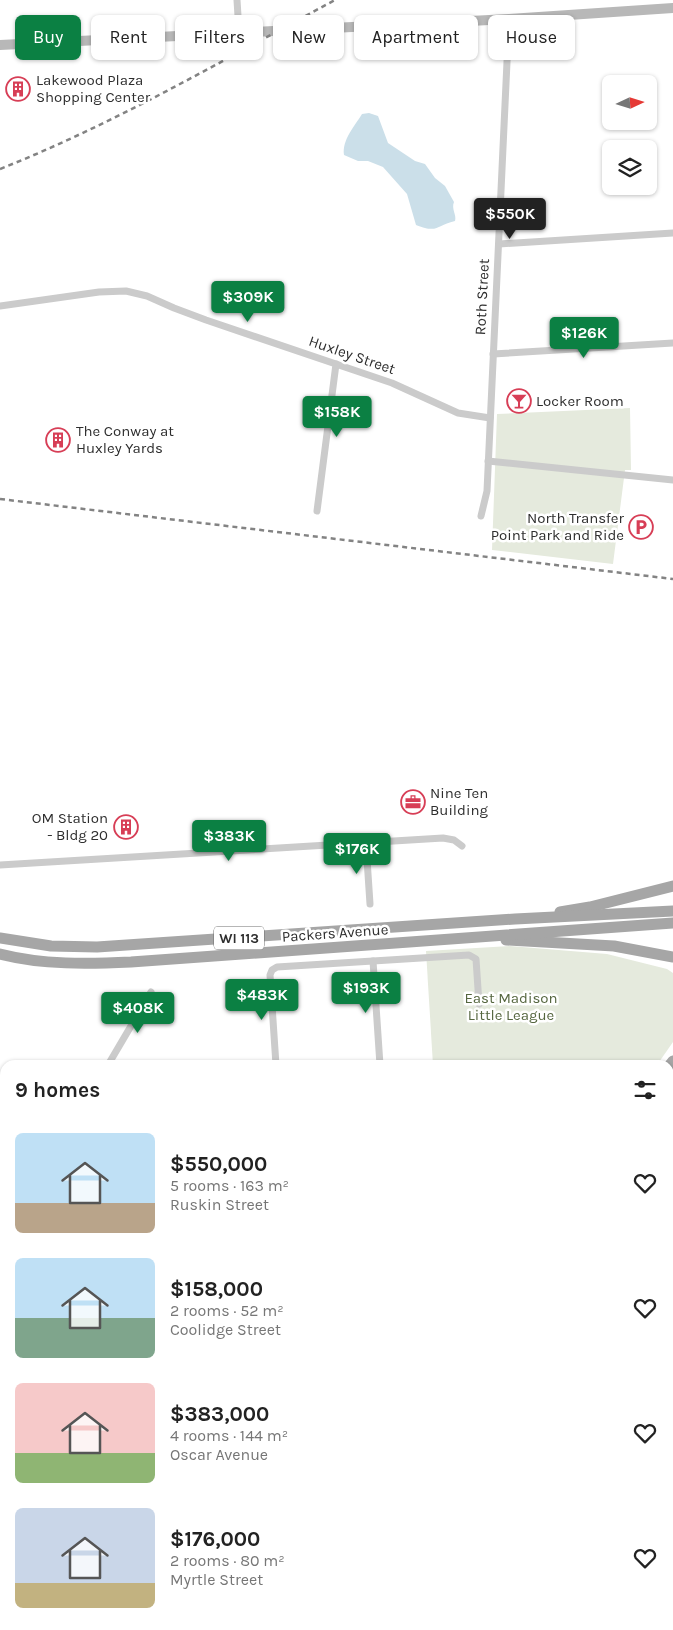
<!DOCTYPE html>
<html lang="en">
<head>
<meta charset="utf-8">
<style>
	:root { --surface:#fff; --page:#f6f6f6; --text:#222; --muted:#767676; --accent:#0b8043 }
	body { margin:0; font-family:Karla,sans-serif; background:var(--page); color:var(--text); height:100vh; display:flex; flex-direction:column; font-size:19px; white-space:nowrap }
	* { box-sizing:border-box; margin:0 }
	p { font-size:16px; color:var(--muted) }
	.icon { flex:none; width:28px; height:28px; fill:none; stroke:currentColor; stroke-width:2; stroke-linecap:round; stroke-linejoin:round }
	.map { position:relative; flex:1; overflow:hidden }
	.details { position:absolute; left:0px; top:1060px; width:674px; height:570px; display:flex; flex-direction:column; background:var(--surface); border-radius:15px 15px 0 0; box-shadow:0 1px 4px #0004 }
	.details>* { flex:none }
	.guide { position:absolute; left:15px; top:15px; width:644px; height:45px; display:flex; gap:10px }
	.needle { width:32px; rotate:86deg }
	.buttons { position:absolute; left:602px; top:75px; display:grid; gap:10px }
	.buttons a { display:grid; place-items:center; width:55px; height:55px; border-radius:8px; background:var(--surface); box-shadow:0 1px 4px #0004; font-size:25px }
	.price { position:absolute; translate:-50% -42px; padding:0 11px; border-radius:5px; background:var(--accent); color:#fff; font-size:16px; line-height:32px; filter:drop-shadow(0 1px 2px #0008) }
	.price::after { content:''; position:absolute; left:50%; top:30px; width:15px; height:11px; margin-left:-8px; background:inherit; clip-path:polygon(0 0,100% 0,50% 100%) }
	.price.active { background:#222; color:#fff }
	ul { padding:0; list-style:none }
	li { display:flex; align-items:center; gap:15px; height:125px; padding:0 15px }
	li span { display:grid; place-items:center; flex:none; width:140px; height:100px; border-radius:8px; color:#555 }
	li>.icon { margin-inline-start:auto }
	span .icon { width:60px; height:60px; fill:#fffc; stroke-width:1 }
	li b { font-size:21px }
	h2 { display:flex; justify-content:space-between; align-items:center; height:60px; padding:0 15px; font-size:21px }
	.chip { padding:0 18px; border-radius:8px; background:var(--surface); box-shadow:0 1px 4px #0004; font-size:18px; line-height:45px }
	.chip.active { background:var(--accent); color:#fff }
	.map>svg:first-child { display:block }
	.green { fill:#e5eadd }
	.water { fill:#cbdfe9 }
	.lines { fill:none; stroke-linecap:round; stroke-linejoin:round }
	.street { stroke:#cbcbcb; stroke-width:7 }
	.secondary { stroke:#b8b8b8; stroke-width:10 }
	.primary { stroke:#a6a6a6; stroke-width:11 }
	.rail { stroke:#838383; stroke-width:2.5; stroke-dasharray:5 4; stroke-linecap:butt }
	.labels { text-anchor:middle; stroke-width:5; stroke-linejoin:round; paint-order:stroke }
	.shield { fill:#fff; stroke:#6d6d6d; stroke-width:1 }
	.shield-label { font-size:14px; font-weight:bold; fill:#2e2e2e }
	.poi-label { font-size:15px; fill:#2e2e2e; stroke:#fff; text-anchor:start }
	.street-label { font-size:15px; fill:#2e2e2e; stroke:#fff }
	.park-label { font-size:15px; fill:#55663f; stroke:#fff }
</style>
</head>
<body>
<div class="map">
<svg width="673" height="1630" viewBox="0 0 673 1630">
	<rect width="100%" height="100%" fill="#fff"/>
	<!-- green -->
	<g class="green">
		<polygon points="630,408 631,470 625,470 613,564 492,550 497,414"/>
		<polygon points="510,946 607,954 667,969 673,973 673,1042 657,1065 433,1065 426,951"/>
		<polygon points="673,1118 673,1239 669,1239 669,1124"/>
	</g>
	<!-- water -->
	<path class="water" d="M369,113L378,116L388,143L415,161L425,164L435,178L445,186L454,202C451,209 457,215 455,221C436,225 439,234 416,225L407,194L383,167L368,161H358L344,155C342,140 354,127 362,114Z"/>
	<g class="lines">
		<!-- street -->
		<g class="street">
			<polyline points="237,0 239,32"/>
			<polyline points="499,244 673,233"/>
			<polyline points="0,306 99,292 126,291 147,296 174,308 206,320 392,383 458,413 490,418"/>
			<polyline points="493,354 673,343"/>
			<polyline points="488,461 673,480"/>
			<polyline points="317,511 336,364"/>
			<polyline points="481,516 487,491 509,19"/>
			<polyline points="366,844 370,904"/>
			<polyline points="0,865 443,838 454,840 462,846"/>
			<polyline points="373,961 380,1065"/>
			<polyline points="108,1065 151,992"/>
			<polyline points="276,1065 270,975 272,970 277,967 469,955 476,959 479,1004"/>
			<polyline points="3,1262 3,1249 5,1240"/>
			<polyline points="669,1268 673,1262"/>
			<polyline points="0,1468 5,1468"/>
			<polyline points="0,1625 5,1625"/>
			<polyline points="105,1625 105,1630"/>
			<polyline points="208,1625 208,1630"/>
			<polyline points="311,1625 312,1630"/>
			<polyline points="415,1625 415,1630"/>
			<polyline points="571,1630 580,1625"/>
			<polyline points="595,1630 600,1625"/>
		</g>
		<!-- secondary -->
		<polyline class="secondary" points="0,45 509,19 673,8"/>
		<!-- primary -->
		<g class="primary">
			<polyline points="560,912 590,907 673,886"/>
			<polyline points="0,938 51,946 97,947 515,919 673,911"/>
			<polyline points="506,940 614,946 673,957"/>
			<path d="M0,954C43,965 88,964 131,962L673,923"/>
			<polyline points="669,1066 673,1061"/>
			<polyline points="669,1101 673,1095"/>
			<polyline points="491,1625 492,1630"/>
			<polyline points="504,1625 504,1630"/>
			<polyline points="517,1625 517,1630"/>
		</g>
		<!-- rail -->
		<g class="rail">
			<path d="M0,169C116,123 225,59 335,0"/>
			<polyline points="0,499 673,579"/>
		</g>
	</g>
	<!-- icons -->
	<defs>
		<g id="building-ring" transform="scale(1.25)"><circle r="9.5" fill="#fff" stroke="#d73e56" stroke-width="1.5"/><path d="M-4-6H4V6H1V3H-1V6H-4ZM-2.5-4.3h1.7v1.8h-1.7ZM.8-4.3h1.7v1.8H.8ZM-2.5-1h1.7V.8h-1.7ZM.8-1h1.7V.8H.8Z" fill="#d73e56"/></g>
		<g id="bar-ring" transform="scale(1.25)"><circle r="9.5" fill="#fff" stroke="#d73e56" stroke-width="1.5"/><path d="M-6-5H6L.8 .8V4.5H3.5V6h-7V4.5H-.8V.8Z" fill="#d73e56"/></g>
		<g id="parking-ring" transform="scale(1.25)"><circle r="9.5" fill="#fff" stroke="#d73e56" stroke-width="1.5"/><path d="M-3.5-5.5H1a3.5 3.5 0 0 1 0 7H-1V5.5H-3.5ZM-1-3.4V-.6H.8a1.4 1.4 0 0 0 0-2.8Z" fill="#d73e56"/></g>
		<g id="office-ring" transform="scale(1.25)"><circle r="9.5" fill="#fff" stroke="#d73e56" stroke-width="1.5"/><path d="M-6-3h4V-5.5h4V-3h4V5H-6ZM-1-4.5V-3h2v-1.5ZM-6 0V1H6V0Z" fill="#d73e56"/></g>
	</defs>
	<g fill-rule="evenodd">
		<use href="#building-ring" x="18" y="89"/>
		<use href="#bar-ring" x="519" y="401"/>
		<use href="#building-ring" x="58" y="440"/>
		<use href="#parking-ring" x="641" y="527"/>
		<use href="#office-ring" x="413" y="802"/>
		<use href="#building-ring" x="126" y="827"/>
	</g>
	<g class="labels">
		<!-- shield labels -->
		<rect class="shield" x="214" y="926.5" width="50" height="23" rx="4"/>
		<g class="shield-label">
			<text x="239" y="943">WI 113</text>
		</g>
		<!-- poi labels -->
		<g class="poi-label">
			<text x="36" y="85">Lakewood Plaza<tspan x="36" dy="17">Shopping Center</tspan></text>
			<text x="536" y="406">Locker Room</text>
			<text x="76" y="436">The Conway at<tspan x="76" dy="17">Huxley Yards</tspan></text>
			<text x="624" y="523" text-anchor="end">North Transfer<tspan x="624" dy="17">Point Park and Ride</tspan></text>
			<text x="430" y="798">Nine Ten<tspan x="430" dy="17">Building</tspan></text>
			<text x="108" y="823" text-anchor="end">OM Station<tspan x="108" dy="17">- Bldg 20</tspan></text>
		</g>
		<!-- street labels -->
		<g class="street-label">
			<text transform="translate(482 297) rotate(-87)" y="5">Roth Street</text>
			<text transform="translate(352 355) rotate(19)" y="5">Huxley Street</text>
			<text transform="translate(335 933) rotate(-4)" y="5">Packers Avenue</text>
		</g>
		<!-- park labels -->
		<g class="park-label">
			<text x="511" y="1003">East Madison<tspan x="511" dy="17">Little League</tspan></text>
		</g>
	</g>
</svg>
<div class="buttons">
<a><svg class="needle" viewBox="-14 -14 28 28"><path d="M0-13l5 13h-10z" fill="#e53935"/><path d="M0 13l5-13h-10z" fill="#767676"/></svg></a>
<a><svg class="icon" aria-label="layers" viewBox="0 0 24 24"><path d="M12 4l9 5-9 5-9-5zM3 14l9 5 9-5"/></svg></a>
</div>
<b class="price active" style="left:510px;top:240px">$550K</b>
<b class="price" style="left:248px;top:323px">$309K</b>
<b class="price" style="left:584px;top:359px">$126K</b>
<b class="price" style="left:337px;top:438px">$158K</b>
<b class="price" style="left:229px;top:862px">$383K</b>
<b class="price" style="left:357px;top:875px">$176K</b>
<b class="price" style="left:366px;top:1014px">$193K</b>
<b class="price" style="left:262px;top:1021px">$483K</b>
<b class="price" style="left:138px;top:1034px">$408K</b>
<div class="guide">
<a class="chip active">Buy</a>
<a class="chip">Rent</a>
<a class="chip">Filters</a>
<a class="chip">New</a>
<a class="chip">Apartment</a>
<a class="chip">House</a>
</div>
<section class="details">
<h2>9 homes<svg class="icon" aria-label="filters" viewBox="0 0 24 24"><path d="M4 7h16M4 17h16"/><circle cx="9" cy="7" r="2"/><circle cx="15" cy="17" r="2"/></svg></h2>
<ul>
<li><span style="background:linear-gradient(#bfe0f5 70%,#b9a48a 0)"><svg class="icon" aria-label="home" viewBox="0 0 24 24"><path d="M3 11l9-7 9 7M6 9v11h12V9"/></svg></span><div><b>$550,000</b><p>5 rooms · 163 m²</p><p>Ruskin Street</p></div><svg class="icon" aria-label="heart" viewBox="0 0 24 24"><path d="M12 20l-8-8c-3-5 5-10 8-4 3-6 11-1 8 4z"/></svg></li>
<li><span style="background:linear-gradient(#bfe0f5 60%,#7fa58c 0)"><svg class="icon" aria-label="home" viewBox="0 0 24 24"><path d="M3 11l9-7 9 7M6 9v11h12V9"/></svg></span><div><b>$158,000</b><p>2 rooms · 52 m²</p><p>Coolidge Street</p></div><svg class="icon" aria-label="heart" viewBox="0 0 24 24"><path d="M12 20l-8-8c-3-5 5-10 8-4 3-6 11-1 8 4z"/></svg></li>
<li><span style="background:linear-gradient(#f6c9c9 70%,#8fb573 0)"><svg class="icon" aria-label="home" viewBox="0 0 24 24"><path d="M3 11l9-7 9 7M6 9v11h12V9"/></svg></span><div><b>$383,000</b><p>4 rooms · 144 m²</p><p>Oscar Avenue</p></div><svg class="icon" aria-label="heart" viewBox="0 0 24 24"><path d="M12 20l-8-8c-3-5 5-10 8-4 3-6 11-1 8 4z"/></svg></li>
<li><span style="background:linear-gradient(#c9d6e8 75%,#c2b280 0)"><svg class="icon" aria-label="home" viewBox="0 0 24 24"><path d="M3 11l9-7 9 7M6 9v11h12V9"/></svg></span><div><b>$176,000</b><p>2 rooms · 80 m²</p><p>Myrtle Street</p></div><svg class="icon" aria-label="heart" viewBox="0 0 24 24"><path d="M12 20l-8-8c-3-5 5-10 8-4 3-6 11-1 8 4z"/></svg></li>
</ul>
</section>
</div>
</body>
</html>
